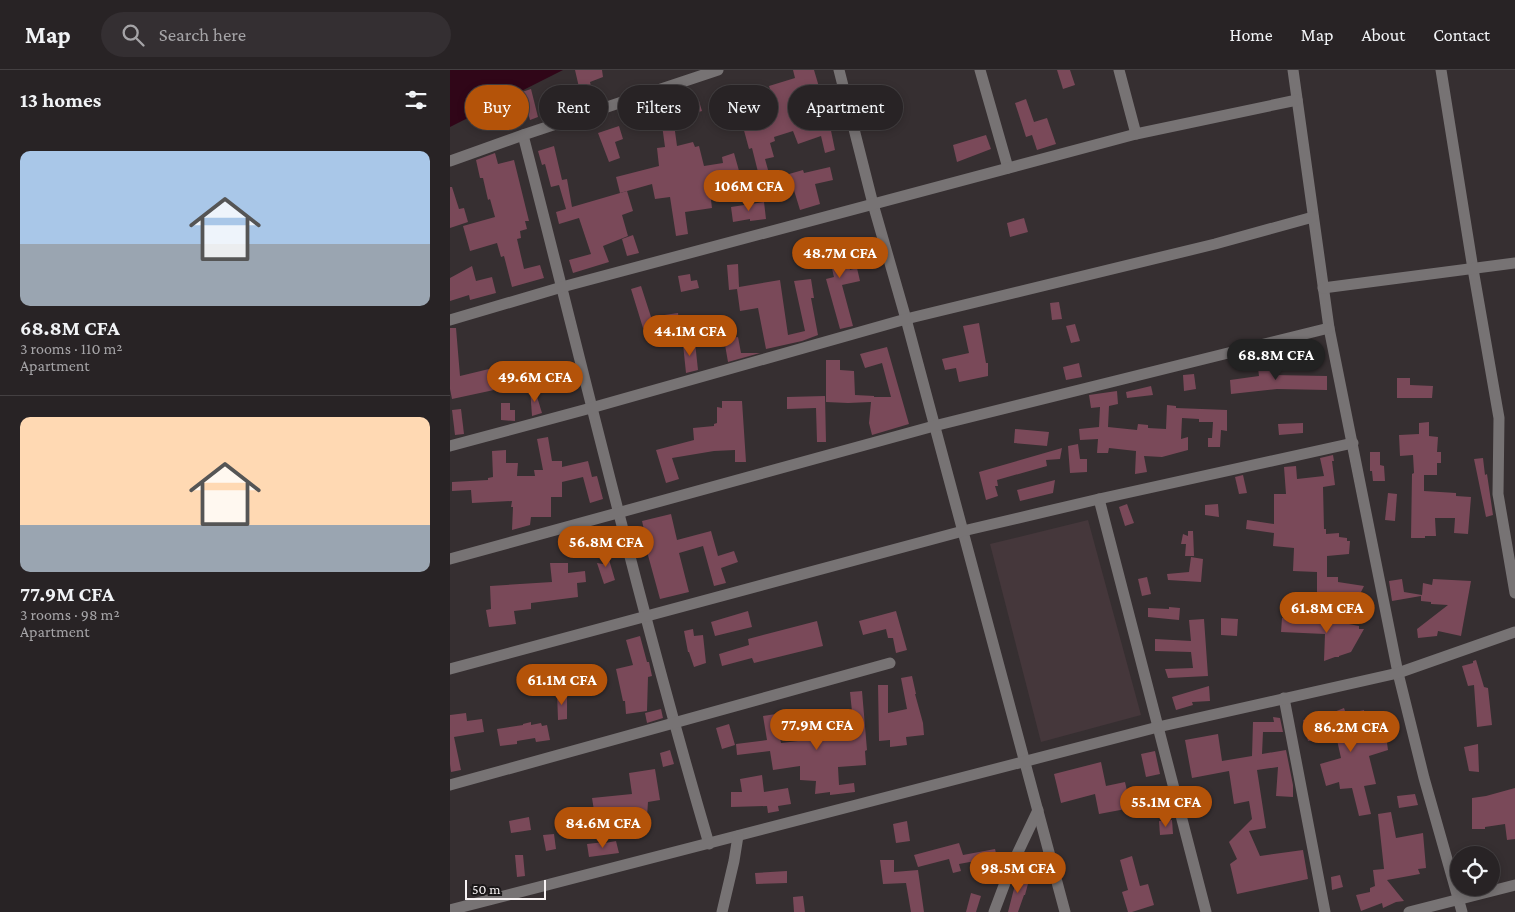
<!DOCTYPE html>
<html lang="en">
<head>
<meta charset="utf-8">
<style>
	:root { --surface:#282325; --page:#342f32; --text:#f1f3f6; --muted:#a5a4a7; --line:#444042; --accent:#b45309 }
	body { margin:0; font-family:"Crimson Pro",serif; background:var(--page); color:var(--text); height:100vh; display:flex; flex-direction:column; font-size:19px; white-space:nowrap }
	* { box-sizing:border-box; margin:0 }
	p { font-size:16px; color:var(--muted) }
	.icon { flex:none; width:28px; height:28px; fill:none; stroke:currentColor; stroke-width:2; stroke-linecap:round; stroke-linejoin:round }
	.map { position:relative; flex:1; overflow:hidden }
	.details { display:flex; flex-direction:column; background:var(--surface); width:450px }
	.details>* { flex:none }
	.banner { position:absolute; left:15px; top:15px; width:475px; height:45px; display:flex; gap:10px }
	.fabs { position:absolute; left:1000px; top:776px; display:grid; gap:10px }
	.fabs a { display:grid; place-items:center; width:50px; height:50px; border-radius:50%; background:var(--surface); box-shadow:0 2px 8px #0003,0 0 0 1px var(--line); font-size:25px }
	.scale { position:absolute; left:15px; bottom:12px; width:81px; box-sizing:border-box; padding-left:5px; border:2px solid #f8f3f4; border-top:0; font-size:14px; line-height:18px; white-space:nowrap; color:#f8f3f4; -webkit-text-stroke:4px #1b1819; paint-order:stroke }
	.price { position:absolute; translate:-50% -42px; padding:0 11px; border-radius:18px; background:var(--accent); color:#fff; font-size:16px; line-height:32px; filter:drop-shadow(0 1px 2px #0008) }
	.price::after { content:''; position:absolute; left:50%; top:30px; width:15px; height:11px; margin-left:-8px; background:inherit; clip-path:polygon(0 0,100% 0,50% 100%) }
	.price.current { background:#222; color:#fff }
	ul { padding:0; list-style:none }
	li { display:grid; align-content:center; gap:10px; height:265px; padding:0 20px }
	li+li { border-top:1px solid var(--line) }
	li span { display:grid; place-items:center; height:155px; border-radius:10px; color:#555 }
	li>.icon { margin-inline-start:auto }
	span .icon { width:90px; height:90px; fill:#fffc; stroke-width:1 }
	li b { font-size:21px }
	h2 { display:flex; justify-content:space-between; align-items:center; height:60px; padding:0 20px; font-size:21px }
	.tag { padding:0 18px; border-radius:22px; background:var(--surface); box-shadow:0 2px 8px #0003,0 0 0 1px var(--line); font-size:18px; line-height:45px }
	.tag.current { background:var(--accent); color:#fff }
	header { display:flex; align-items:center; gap:30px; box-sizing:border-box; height:70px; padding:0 25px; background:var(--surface); border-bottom:1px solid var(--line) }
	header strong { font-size:24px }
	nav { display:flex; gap:28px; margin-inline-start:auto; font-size:18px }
	.search { width:350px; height:45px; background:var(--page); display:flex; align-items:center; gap:12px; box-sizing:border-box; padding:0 18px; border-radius:28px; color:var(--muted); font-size:19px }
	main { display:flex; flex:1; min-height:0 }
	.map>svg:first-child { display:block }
	.built { fill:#45373b }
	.water { fill:#300618 }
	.building { fill:#7a4959 }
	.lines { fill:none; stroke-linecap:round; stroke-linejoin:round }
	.minor { stroke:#777374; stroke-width:11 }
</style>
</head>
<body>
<header>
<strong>Map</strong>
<div class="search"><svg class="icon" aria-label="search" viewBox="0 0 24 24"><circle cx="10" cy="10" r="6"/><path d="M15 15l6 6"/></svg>Search here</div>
<nav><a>Home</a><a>Map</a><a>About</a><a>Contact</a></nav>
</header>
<main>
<section class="details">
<h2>13 homes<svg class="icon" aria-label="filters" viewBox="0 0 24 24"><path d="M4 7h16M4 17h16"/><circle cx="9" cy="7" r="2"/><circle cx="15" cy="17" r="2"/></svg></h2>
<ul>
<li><span style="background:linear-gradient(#a9c7e8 60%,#9aa5b1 0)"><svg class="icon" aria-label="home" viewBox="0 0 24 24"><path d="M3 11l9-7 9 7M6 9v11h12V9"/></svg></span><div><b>68.8M CFA</b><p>3 rooms · 110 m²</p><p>Apartment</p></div></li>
<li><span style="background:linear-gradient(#ffd9b3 70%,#9aa5b1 0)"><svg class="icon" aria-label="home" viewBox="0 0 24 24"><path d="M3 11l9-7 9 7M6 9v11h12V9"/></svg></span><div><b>77.9M CFA</b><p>3 rooms · 98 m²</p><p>Apartment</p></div></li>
</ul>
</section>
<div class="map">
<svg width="1065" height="842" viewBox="0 0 1065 842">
	<rect width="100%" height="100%" fill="#362f31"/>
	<!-- built -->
	<polygon class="built" points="638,450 691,645 591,672 540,474"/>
	<!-- water -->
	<polygon class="water" points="0,0 113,0 0,57"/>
	<!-- building -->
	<g class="building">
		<polygon points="125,0 152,0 153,7 140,12 145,33 129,37 127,27 131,26"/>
		<polygon points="343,0 364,0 372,27 379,25 382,34 379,35 382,50 379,51 385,80 375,83 371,66 348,74 343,61 324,67 325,71 320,73 324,87 315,89 320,107 275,121 276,128 261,130 262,138 235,142 238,164 226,166 220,127 205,129 202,114 170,123 166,107 209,96 207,78 215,77 212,55 198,58 196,48 202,47 202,44 211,43 210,39 249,31 252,41 235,46 236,51 224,54 227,76 243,72 245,77 249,76 254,96 273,93 272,87 284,83 291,108 308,102 302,78 299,79 292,53 284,56 282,50 273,53 264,24 284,18 294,44 325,34 319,16 345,8"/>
		<polygon points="607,0 620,0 625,15 613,19"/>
		<polygon points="81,19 88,47 80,50 72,22"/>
		<polygon points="576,29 584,52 597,48 606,74 587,80 582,65 576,67 565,33"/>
		<polygon points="169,56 173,69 165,72 170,88 159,92 148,63"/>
		<polygon points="536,65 541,79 507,92 503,75"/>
		<polygon points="104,76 112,110 117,109 122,137 177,121 183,141 172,145 178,166 153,176 159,192 123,203 119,190 141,184 129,148 109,154 106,142 116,139 109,115 101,117 95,94 92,95 88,81"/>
		<polygon points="45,83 48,94 64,90 79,151 75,151 77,159 70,161 71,168 67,169 74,199 90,195 94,208 62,217 54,186 51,187 47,173 20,181 13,156 45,147 40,129 38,130 33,108 30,108 26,90"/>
		<polygon points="380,97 383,110 365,114 370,134 350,140 339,104 353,100 354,103"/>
		<polygon points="0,117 2,117 9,139 14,138 18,152 0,158"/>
		<polygon points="314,132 316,149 300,151 300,149 283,152 281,137"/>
		<polygon points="574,148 578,162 560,167 557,153"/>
		<polygon points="183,165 189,183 177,186 172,169"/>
		<polygon points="394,168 400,200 407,198 410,211 392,215 403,256 390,259 376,209 384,207 378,182 369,184 367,176 382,172 382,171"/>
		<polygon points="288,194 289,217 330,210 338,265 355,261 344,211 361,209 364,228 361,228 368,265 352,271 316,279 308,238 290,241 287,219 279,220 277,195"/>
		<polygon points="22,196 26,211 42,207 46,223 20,230 19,225 0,231 0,208"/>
		<polygon points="240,204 241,211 247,210 249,218 231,222 228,206"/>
		<polygon points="191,216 201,247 228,243 231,269 208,271 208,258 206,259 205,254 193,258 181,219"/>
		<polygon points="609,232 612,249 602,250 600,233"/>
		<polygon points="529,253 536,293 538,293 538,306 509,312 506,298 495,300 492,289 519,283 513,256"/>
		<polygon points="625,254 630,271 621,273 616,256"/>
		<polygon points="0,258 6,258 10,306 39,299 44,320 2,329 0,319"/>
		<polygon points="288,267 291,283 310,283 278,292 274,269"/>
		<polygon points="245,272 248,300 236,303 233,274"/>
		<polygon points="437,277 459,354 422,365 419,353 421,332 398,333 376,332 376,290 390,290 390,300 404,301 405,325 424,326 424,327 441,327 432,293 415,298 410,284"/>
		<polygon points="821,287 824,305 877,306 877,320 827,319 781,324 780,310 809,306 807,290"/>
		<polygon points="629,293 632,307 616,310 613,297"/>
		<polygon points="744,304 746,319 734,321 733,305"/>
		<polygon points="947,308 960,308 960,315 983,316 982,328 947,328"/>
		<polygon points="701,316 703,325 677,328 676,322"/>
		<polygon points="84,317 92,343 82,346 80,318"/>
		<polygon points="667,321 668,334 659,336 658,357 687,360 688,354 698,355 698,358 716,359 717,335 726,336 726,338 777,340 777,361 771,360 770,377 758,377 758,368 762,368 763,352 749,352 749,349 732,348 731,369 738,367 738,380 712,387 694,386 697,402 685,404 686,381 659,378 658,383 647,383 648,369 630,370 629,359 649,357 650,337 641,338 639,325"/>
		<polygon points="375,326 376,372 367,372 366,338 337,339 337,327"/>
		<polygon points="272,331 292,331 296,392 285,392 285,380 264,381 222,388 229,409 216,413 206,380 244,370 243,358 264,356 264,354 267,353 267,337 272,338"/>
		<polygon points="51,333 60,333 60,340 65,340 65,351 51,350"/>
		<polygon points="11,339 14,364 5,365 2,340"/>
		<polygon points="979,352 979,366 988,367 987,382 991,382 991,393 987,393 987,405 974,405 974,421 1006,423 1006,426 1021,427 1018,464 1004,463 1005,448 985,448 986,466 975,466 975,468 961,468 962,404 964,403 963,385 950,386 949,365 969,364 969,353"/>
		<polygon points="853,353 853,363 829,365 828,354"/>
		<polygon points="565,359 599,362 597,376 564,373"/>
		<polygon points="98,367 102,391 112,391 112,397 138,391 142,407 147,406 153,429 140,433 133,407 112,412 112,427 101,427 101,447 81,447 80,455 62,460 63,437 61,437 62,431 22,433 21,420 2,421 2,412 38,410 38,408 43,407 42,381 56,380 56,393 68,393 67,406 85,406 84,400 93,400 87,369"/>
		<polygon points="628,374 630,389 637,389 637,402 620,403 618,376"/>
		<polygon points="612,378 610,389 596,390 597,396 547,410 548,416 545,416 548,426 536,430 529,402"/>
		<polygon points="920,382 930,382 930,395 934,396 935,411 923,411 922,401 920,401"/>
		<polygon points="883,385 884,391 882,391 885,415 873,417 874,459 876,459 876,464 889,463 889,467 897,468 897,471 900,471 899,484 877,486 877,507 888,507 888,512 914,516 911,522 911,533 864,539 865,529 867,529 867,502 843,501 844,478 823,476 824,463 796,459 797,450 824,454 824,424 836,424 834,397 846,396 847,409 874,406 870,388"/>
		<polygon points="1033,388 1035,405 1037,404 1043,445 1036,447 1024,389"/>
		<polygon points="793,405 797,423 789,424 785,407"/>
		<polygon points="605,410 603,423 570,431 567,420"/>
		<polygon points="938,423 947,424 945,451 935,450"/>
		<polygon points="677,434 684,453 675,456 669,437"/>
		<polygon points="768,434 769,447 755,445 755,435"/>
		<polygon points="221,444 227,470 261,461 268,486 284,481 288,492 271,498 276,513 264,516 253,476 229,483 239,522 210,529 196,478 198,477 192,451"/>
		<polygon points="161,459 165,472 153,475 149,463"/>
		<polygon points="738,461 743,461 744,486 735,486 736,474 731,474 733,464 738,466"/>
		<polygon points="155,476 165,510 154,514 147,493 153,494 152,477"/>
		<polygon points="741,487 753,489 751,512 718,510 717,504 739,502"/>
		<polygon points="100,493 118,493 118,503 135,501 136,512 127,513 128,527 81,533 81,539 64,541 66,554 39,557 36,540 41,539 40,516 102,512"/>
		<polygon points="697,507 701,524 692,526 688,509"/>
		<polygon points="952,509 954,522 972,525 973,513 982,515 983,509 1021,511 1011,566 988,561 987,566 968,568 967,559 998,535 981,534 981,532 971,531 971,526 942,531 939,511"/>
		<polygon points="719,537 730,538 729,550 698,547 698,538 719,539"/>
		<polygon points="298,541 302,557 265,566 261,552"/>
		<polygon points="446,541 457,580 446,583 443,568 438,568 436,559 413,565 409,551"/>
		<polygon points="771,548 788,549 787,566 771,565"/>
		<polygon points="832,548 864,549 864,548 899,551 899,554 909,556 909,559 914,559 901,582 889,586 889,587 885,587 874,591 875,564 831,562"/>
		<polygon points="754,549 758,606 718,608 715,599 743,598 741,582 705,581 705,569 741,571 739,550"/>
		<polygon points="367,551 373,576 304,593 302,588 272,596 269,584 299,575 298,569"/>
		<polygon points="243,559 244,566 253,565 256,593 244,597 239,582 238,582 234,561"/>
		<polygon points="190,566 197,592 199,592 202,606 198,607 197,641 176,644 175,631 173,631 166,599 183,595 176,570"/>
		<polygon points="1026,590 1034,617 1038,618 1042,655 1027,657 1024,615 1018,616 1012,596 1023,593 1023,591"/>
		<polygon points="462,606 466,624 465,624 473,653 474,665 456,667 457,675 440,677 440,670 429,671 428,615 438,615 438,643 457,639 451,608"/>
		<polygon points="759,616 760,631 742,632 743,635 726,640 722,627"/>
		<polygon points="107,621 114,621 114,627 117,627 117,649 108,650"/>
		<polygon points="412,621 417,680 415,681 416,695 388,697 389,715 404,713 405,722 380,725 380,722 365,724 366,711 350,710 350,696 323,700 320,681 287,685 286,674 317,670 313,646 326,644 331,673 348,671 348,667 404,661 400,622"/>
		<polygon points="894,638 896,644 914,640 915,656 934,651 938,680 919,686 926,714 914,716 921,744 909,746 902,718 890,719 889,712 876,716 870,694 891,688 887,670 858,671 853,650 870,647 871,661 889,657 884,642"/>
		<polygon points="211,639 213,648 197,653 195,643"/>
		<polygon points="16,643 17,651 32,649 34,662 4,667 11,700 1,702 0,694 0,645"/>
		<polygon points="823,647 830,648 833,662 813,662 812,684 836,680 843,715 843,727 826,726 828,697 807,700 816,758 799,761 810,786 853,780 858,809 787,824 780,794 787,789 779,772 802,749 799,731 784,734 779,701 742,708 735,670 768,664 772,691 802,686 803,652 824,652"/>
		<polygon points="81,652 81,655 91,653 92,656 97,655 100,670 86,672 85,668 67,671 67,674 50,676 47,659 73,655 73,654"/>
		<polygon points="279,654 285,675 272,679 266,658"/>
		<polygon points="1028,674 1029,702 1019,701 1014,677"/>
		<polygon points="220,680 224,694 213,697 210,683"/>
		<polygon points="705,681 710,704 696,707 691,684"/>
		<polygon points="651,692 656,716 675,712 681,738 649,744 645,724 611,733 604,704"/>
		<polygon points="205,699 210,730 198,732 197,747 161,750 161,751 146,753 142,728 182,724 179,703"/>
		<polygon points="312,705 314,722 338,718 341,734 328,736 329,741 318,743 317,736 281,737 281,722 292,722 290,709"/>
		<polygon points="1065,718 1065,769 1057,770 1055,754 1035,757 1035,759 1022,759 1022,728 1036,726"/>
		<polygon points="965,724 968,735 949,738 947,726"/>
		<polygon points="941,742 946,768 973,763 976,798 968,799 970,804 937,810 954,831 946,832 933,838 932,833 911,841 906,825 920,822 920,818 925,816 923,800 934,799 928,744"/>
		<polygon points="79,747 81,760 61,763 59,751"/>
		<polygon points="722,750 723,764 710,765 709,751"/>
		<polygon points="457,751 460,771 446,773 443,754"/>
		<polygon points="104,764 106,779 96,781 93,765"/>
		<polygon points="166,771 169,783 139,787 137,774 155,772 155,773"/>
		<polygon points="509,773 513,785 545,779 547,787 509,794 511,801 503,803 499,789 468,797 464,785"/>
		<polygon points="65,785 73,785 75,806 67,807"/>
		<polygon points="682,786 690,816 698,814 704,835 682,842 678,842 672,822 678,820 670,790"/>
		<polygon points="430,790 444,790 444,802 468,800 474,842 461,842 456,813 433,814"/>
		<polygon points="337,801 337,813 306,814 305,803"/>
		<polygon points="890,805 893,817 882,820 881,807"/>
		<polygon points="567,807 579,810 575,825 574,825 568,842 558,842"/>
		<polygon points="521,823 531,826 526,842 516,842"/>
		<polygon points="353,826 355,842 344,842 343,827"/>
	</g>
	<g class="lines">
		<!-- minor -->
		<g class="minor">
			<polyline points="389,0 423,134 456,249 615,842"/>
			<polyline points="530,0 558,98"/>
			<polyline points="669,0 686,64"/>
			<polyline points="843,0 879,258 948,603 974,708 1012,842"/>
			<polyline points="991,0 1023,199 1049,348 1048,424 1065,523"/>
			<path d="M73,65C134,302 190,540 259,774"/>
			<polyline points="0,91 73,65 268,0"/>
			<polyline points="873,218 1065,193"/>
			<polyline points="0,250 112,217 686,64 847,30"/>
			<polyline points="0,376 141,338 456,249 765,174 863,147"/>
			<polyline points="649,429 756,842"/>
			<polyline points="0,489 484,356 879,258"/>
			<polyline points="0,599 513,461 649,429 903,373"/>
			<polyline points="834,628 875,842"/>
			<polyline points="0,715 440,593"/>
			<polyline points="0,840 708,657 948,603 1065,562"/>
			<polyline points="272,842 284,791 288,766"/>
			<polyline points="544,842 561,797 588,740"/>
			<polyline points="959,842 1065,815"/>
		</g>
	</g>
</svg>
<div class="fabs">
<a><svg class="icon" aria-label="locate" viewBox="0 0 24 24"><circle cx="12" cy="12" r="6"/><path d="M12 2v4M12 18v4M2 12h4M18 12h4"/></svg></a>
</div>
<div class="scale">50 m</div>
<b class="price" style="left:299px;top:142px">106M CFA</b>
<b class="price" style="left:390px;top:209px">48.7M CFA</b>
<b class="price" style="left:240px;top:287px">44.1M CFA</b>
<b class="price current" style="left:826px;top:311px">68.8M CFA</b>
<b class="price" style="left:85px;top:333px">49.6M CFA</b>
<b class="price" style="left:156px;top:498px">56.8M CFA</b>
<b class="price" style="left:877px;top:564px">61.8M CFA</b>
<b class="price" style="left:112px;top:636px">61.1M CFA</b>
<b class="price" style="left:367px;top:681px">77.9M CFA</b>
<b class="price" style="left:901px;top:683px">86.2M CFA</b>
<b class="price" style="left:716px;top:758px">55.1M CFA</b>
<b class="price" style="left:153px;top:779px">84.6M CFA</b>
<b class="price" style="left:568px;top:824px">98.5M CFA</b>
<div class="banner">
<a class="tag current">Buy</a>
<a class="tag">Rent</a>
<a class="tag">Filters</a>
<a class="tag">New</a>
<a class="tag">Apartment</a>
</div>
</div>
</main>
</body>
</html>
